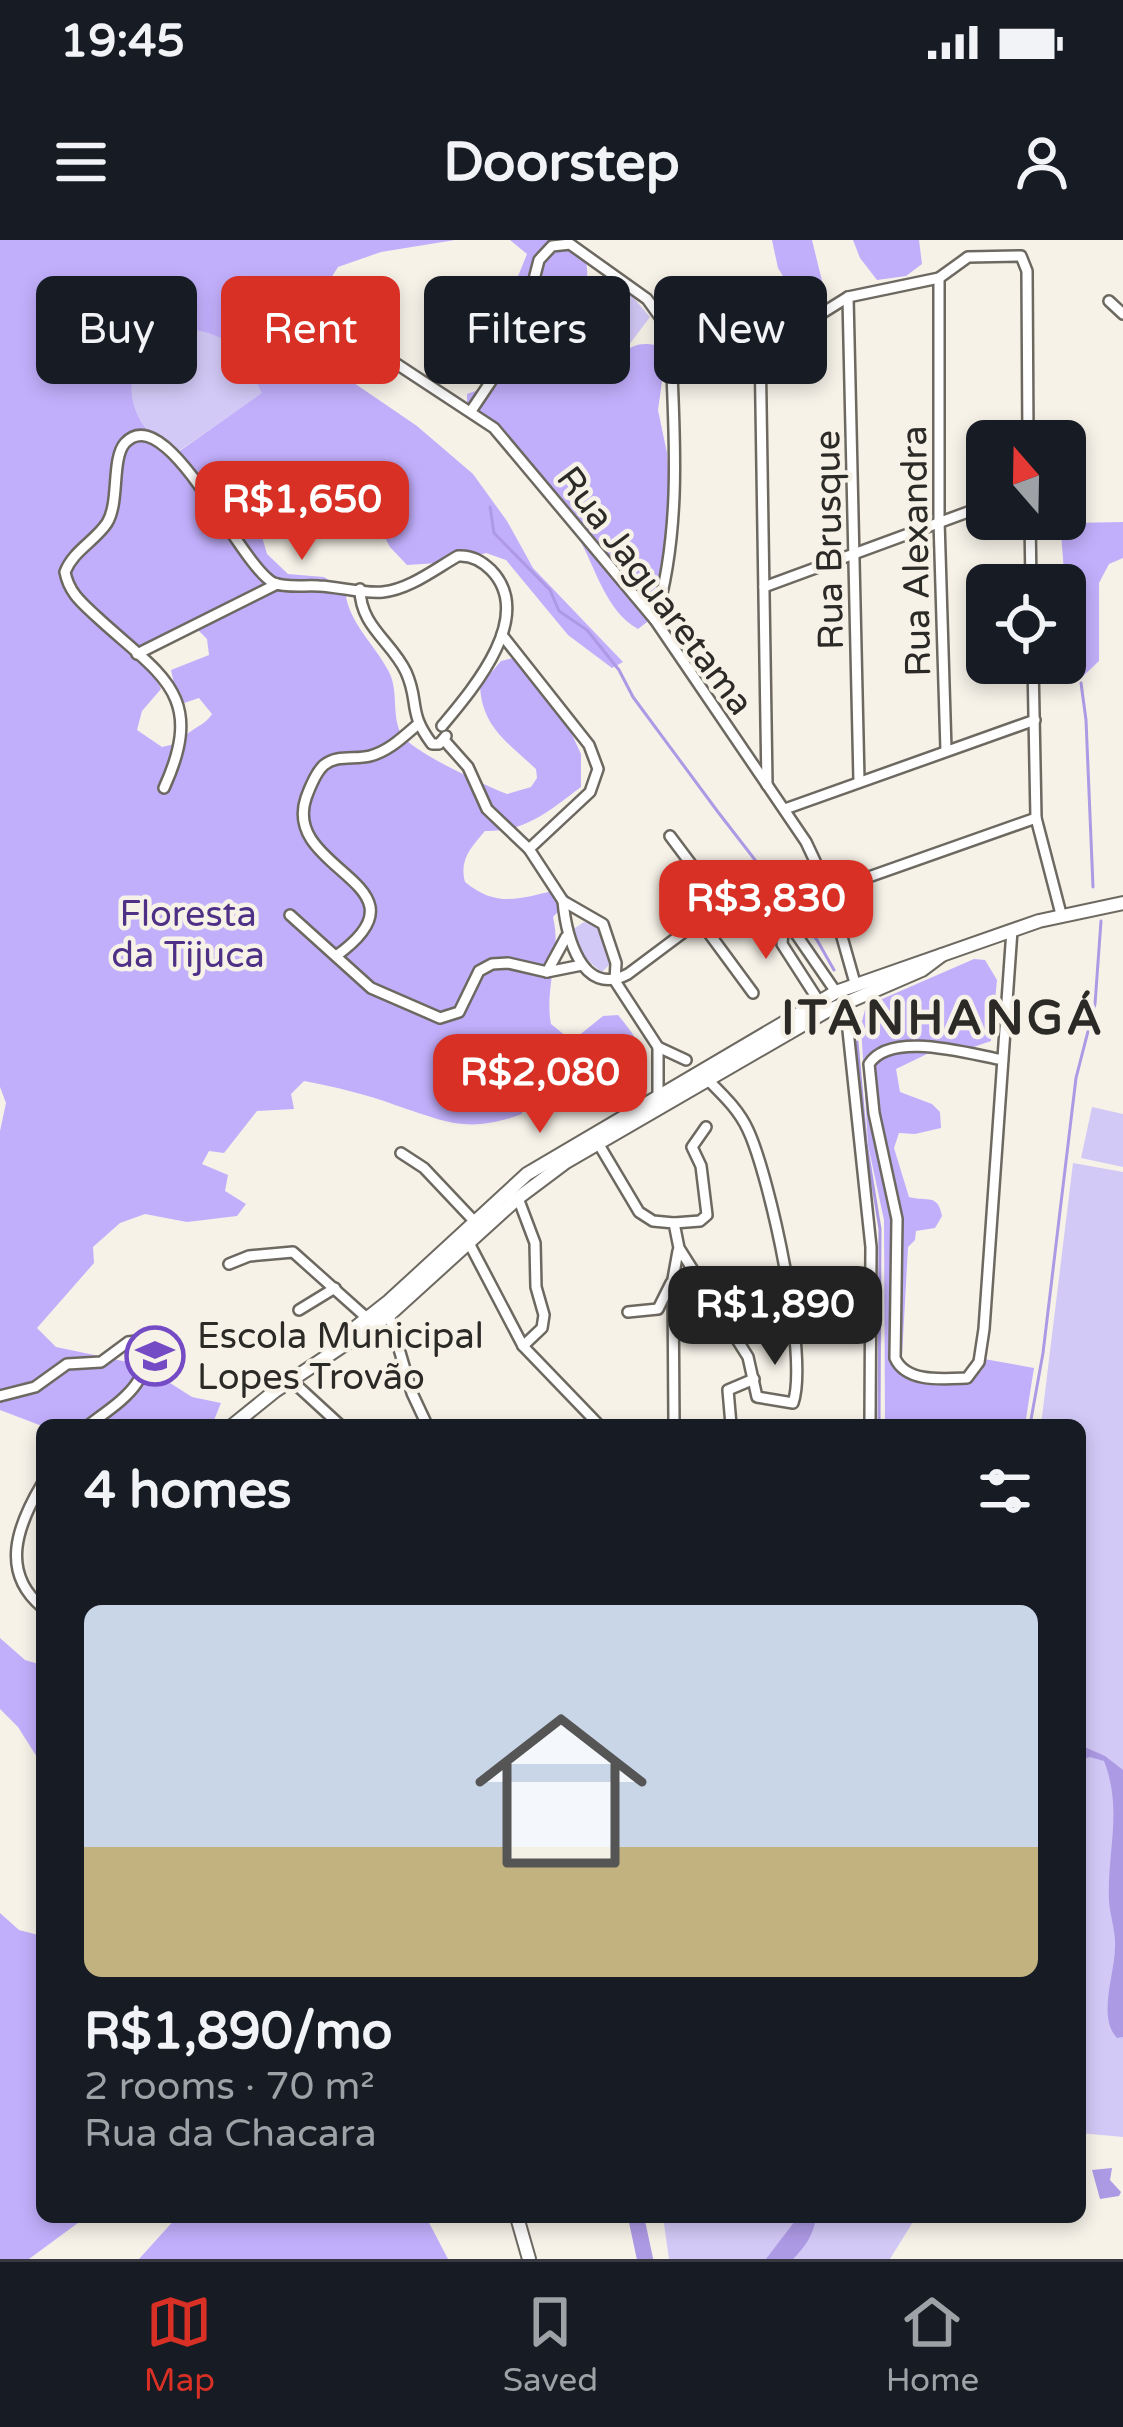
<!DOCTYPE html>
<html lang="en">
<head>
<meta charset="utf-8">
<style>
	:root { --surface:#171b24; --page:#242831; --text:#f1f3f6; --muted:#9ea1a6; --line:#363941; --accent:#d93025 }
	body { margin:0; font-family:"Varela Round",sans-serif; background:var(--page); color:var(--text); height:100vh; display:flex; flex-direction:column; font-size:45px; white-space:nowrap }
	* { box-sizing:border-box; margin:0 }
	p { font-size:39px; color:var(--muted) }
	.icon { flex:none; width:66px; height:66px; fill:none; stroke:currentColor; stroke-width:2; stroke-linecap:round; stroke-linejoin:round }
	.map { position:relative; flex:1; overflow:hidden }
	.sheet { position:absolute; left:36px; top:1179px; width:1050px; height:804px; display:flex; flex-direction:column; background:var(--surface); border-radius:18px; box-shadow:0 6px 18px #0003 }
	.sheet>* { flex:none }
	.banner { position:absolute; left:36px; top:36px; width:1053px; height:108px; display:flex; gap:24px }
	.needle { width:78px; rotate:340deg }
	.controls { position:absolute; left:966px; top:180px; display:grid; gap:24px }
	.controls a { display:grid; place-items:center; width:120px; height:120px; border-radius:18px; background:var(--surface); box-shadow:0 6px 18px #0003; font-size:60px }
	.price { position:absolute; translate:-50% -102px; padding:0 27px; border-radius:24px; background:var(--accent); color:#fff; font-size:39px; line-height:78px; filter:drop-shadow(0 3px 6px #0008) }
	.price::after { content:''; position:absolute; left:50%; top:72px; width:36px; height:27px; margin-left:-18px; background:inherit; clip-path:polygon(0 0,100% 0,50% 100%) }
	.price.selected { background:#222; color:#fff }
	ul { padding:0; list-style:none }
	li { display:grid; align-content:center; gap:24px; height:636px; padding:0 48px }
	li span { display:grid; place-items:center; height:372px; border-radius:18px; color:#555 }
	li>.icon { margin-inline-start:auto }
	span .icon { width:216px; height:216px; fill:#fffc; stroke-width:1 }
	li b { font-size:51px }
	h2 { display:flex; justify-content:space-between; align-items:center; height:144px; padding:0 48px; font-size:51px }
	.tag { padding:0 42px; border-radius:18px; background:var(--surface); box-shadow:0 6px 18px #0003; font-size:42px; line-height:108px }
	.tag.selected { background:var(--accent); color:#fff }
	.status { display:flex; justify-content:space-between; align-items:center; height:84px; padding:0 60px; background:var(--surface); direction:ltr }
	.status svg { height:33px; fill:currentColor }
	header { display:flex; justify-content:space-between; align-items:center; height:156px; padding:0 48px; background:var(--surface); font-size:54px; font-weight:700 }
	.tab-bar { display:flex; justify-content:space-around; align-items:center; height:168px; border-top:3px solid var(--line); background:var(--surface); font-size:33px; color:var(--muted) }
	.tab-bar a { display:grid; justify-items:center; gap:6px }
	.tab-bar .selected { color:var(--accent) }
	.map>svg:first-child { display:block }
	.green { fill:#d3c9f7 }
	.forest { fill:#c2affc; fill-rule:evenodd }
	.water { fill:#ad9ae5 }
	.lines { fill:none; stroke-linecap:round; stroke-linejoin:round }
	.stream { stroke:#ad9ae5; stroke-width:3 }
	.river { stroke:#ad9ae5; stroke-width:16 }
	.street-casing { stroke:#6d6961; stroke-width:14 }
	.secondary-casing { stroke:#6d6961; stroke-width:16 }
	.street { stroke:#fff; stroke-width:9 }
	.secondary { stroke:#fff; stroke-width:12 }
	.labels { text-anchor:middle; stroke-width:9; stroke-linejoin:round; paint-order:stroke }
	.street-label { font-size:36px; fill:#2c2a27; stroke:#f6f2e8 }
	.park-label { font-size:36px; fill:#4e3187; stroke:#f6f2e8 }
	.poi-label { font-size:36px; fill:#2c2a27; stroke:#f6f2e8; text-anchor:start }
	.district-label { font-size:48px; font-weight:bold; letter-spacing:3px; fill:#2c2a27; stroke:#f6f2e8 }
</style>
</head>
<body>
<div class="status"><b>19:45</b><svg viewBox="0 0 49 12"><path d="M0 12V9h3v3zM5 12V6h3v6zM10 12V3h3v9zM15 12V0h3v12zM26 1h20v11H26zM47 4h2v5h-2z"/></svg></div>
<header><svg class="icon" aria-label="menu" viewBox="0 0 24 24"><path d="M4 6h16M4 12h16M4 18h16"/></svg>Doorstep<svg class="icon" aria-label="person" viewBox="0 0 24 24"><circle cx="12" cy="8" r="4"/><path d="M4 21q1-7 8-7t8 7"/></svg></header>
<div class="map">
<svg width="1123" height="2019" viewBox="0 0 1123 2019">
	<rect width="100%" height="100%" fill="#f6f2e8"/>
	<!-- green -->
	<g class="green">
		<polygon points="608,39 632,56 650,77 610,130 567,100"/>
		<path d="M195,90C239,99 243,115 263,153L170,217C156,200 138,184 133,161C124,124 162,94 195,90Z"/>
		<path d="M584,682L597,685L610,724L602,732C590,724 572,706 572,690Z"/>
		<polygon points="1092,867 1123,874 1123,927 1081,918"/>
		<polygon points="1073,923 1123,932 1123,1897 1080,1893 1080,1185 1041,1185"/>
		<polygon points="663,1977 916,1977 890,2019 669,2019"/>
	</g>
	<!-- forest -->
	<g class="forest">
		<path d="M0,0H455L381,12L338,27L312,68L310,85L317,104L335,130L417,186L473,234L507,281L533,328L623,422L612,428L568,395L506,320L486,313L454,322L407,325L390,307L377,283L302,266L278,270L260,290L267,314L288,334L324,337L345,351C349,384 374,403 389,432C399,451 391,478 402,495C411,511 488,547 507,554L531,547L537,538L536,529C508,503 482,487 480,446L501,421L517,417L557,462L581,514V547C549,571 526,592 485,591C471,608 459,619 465,642C499,670 523,657 561,649L571,658L553,677C562,714 544,748 551,784L572,801L603,776L618,775C641,803 651,817 623,845C595,844 582,844 570,817L532,812C524,832 526,852 522,874C468,894 446,882 395,865C366,854 335,847 304,841L291,854L294,869L257,871L224,913L209,911L202,924L228,935L225,951L246,964L237,976L187,982L145,974L120,983L93,1007L94,1023L37,1088L56,1107L142,1125L192,1157L221,1163L212,1185L42,1186L0,1170V891L6,863L0,847ZM195,90C239,99 243,115 262,153L171,217C156,201 138,184 133,161C124,124 162,94 195,90ZM175,391H199L207,399L209,415L171,430L176,452L184,463L199,458L212,474C204,487 189,488 179,503L162,507L137,490L142,471L161,449L143,412Z"/>
		<path d="M510,0H572C604,27 578,72 563,100L610,133C623,113 630,100 655,105L663,134L658,170L667,213L672,297L660,372L638,389C605,371 595,325 577,295C547,247 516,195 467,166V154L484,148L496,129L488,119L475,125L455,123L435,100L440,89L506,66L527,14Z"/>
		<polygon points="772,0 812,0 824,49 794,54 778,28"/>
		<polygon points="853,0 919,0 922,24 906,36 877,40 860,18"/>
		<polygon points="1123,282 1123,318 1109,324 1099,343 1099,421 1080,439 1072,434 1061,293 1071,283"/>
		<path d="M974,719L985,720L997,740L991,801L956,813L927,814L896,829L900,852L932,864L940,872L941,888L915,894L899,893L894,908L909,957C927,962 938,953 942,976L935,988L916,991L915,1000L908,1007L901,1135C919,1150 950,1143 973,1140L982,1130L984,1119L1034,1128L1025,1185H885L884,980L868,905L861,785L866,766Z"/>
		<polygon points="0,1398 25,1420 42,1425 42,1525 18,1487 0,1469"/>
		<polygon points="0,1673 19,1690 42,1696 42,1977 86,1977 29,2019 0,2019"/>
		<polygon points="177,1977 426,1977 448,2019 139,2019"/>
	</g>
	<!-- water -->
	<g class="water">
		<path d="M1080,1505L1105,1516L1123,1530V1797L1117,1798C1097,1777 1115,1734 1115,1707C1116,1691 1110,1676 1109,1661C1107,1611 1123,1570 1104,1521L1090,1517L1080,1520Z"/>
		<polygon points="1112,1928 1110,1940 1121,1952 1119,1956 1100,1959 1092,1930"/>
		<path d="M798,1977H816C814,1994 805,2007 793,2019H766Z"/>
	</g>
	<g class="lines">
		<!-- stream -->
		<g class="stream">
			<polyline points="490,267 494,293 550,350 559,371 587,390 619,430 633,457 718,572 817,700 834,730"/>
			<polyline points="1081,443 1086,480 1093,647"/>
			<polyline points="857,802 866,903 880,989 879,1185"/>
			<polyline points="1030,1185 1043,1113 1076,838 1095,764 1101,681"/>
		</g>
		<!-- river -->
		<polyline class="river" points="636,1977 645,2019"/>
		<!-- street casing -->
		<g class="street-casing">
			<g id="street">
				<polyline points="939,38 939,281 946,510"/>
				<polyline points="338,53 350,56 356,62 367,94 380,113 494,188 655,380 806,602 829,651 855,743"/>
				<polyline points="848,57 859,541"/>
				<polyline points="1109,61 1123,74"/>
				<polyline points="670,91 711,91 760,102 779,100 848,57 939,38 968,17 1021,16 1027,31 1028,201"/>
				<polyline points="760,102 767,545"/>
				<path d="M471,171L518,101L539,20L552,6L570,4L647,59L670,91C674,186 683,288 655,380"/>
				<polyline points="1030,279 1031,345"/>
				<polyline points="764,347 987,265"/>
				<path d="M360,349C360,386 392,402 406,432C420,463 407,471 432,504H439L446,496"/>
				<polyline points="502,395 589,505 598,529 590,552 529,609"/>
				<polyline points="137,414 277,344"/>
				<polyline points="1033,423 1036,578 1061,674"/>
				<polyline points="444,500 468,527 487,569 529,609 563,661 603,684 616,723 615,741 658,807 686,820"/>
				<path d="M164,548C207,454 161,436 97,377C82,363 69,353 65,332C73,311 95,301 107,283C120,262 111,219 125,203C167,158 240,327 274,343C286,348 305,345 319,346C340,347 364,354 383,352C410,349 435,329 458,316C471,315 481,320 491,330C536,376 473,449 442,486"/>
				<polyline points="785,569 1035,480"/>
				<polyline points="670,596 721,664"/>
				<polyline points="829,651 1036,578"/>
				<path d="M563,661C566,694 581,759 628,734L739,651L751,645L765,649L836,752"/>
				<polyline points="290,675 371,748 440,778 459,772 479,731 492,724 508,723 547,732 582,725"/>
				<polyline points="784,678 782,704 820,763"/>
				<polyline points="700,681 753,753"/>
				<path d="M336,716C437,644 281,632 306,558C310,547 316,532 324,525C337,514 355,520 370,516C389,511 403,497 417,485"/>
				<polyline points="547,732 566,697"/>
				<polyline points="845,762 871,1007 870,1183"/>
				<polyline points="658,807 658,856"/>
				<path d="M1003,820C969,814 891,790 869,824L874,873L897,979L895,1118C906,1143 943,1139 967,1138L979,1122L984,1089L1012,690"/>
				<path d="M598,903L639,972L653,981L674,983L679,1008L748,1117L757,1157L793,1163C809,1117 770,937 748,890C739,870 723,855 708,840"/>
				<polyline points="401,913 424,928 475,982"/>
				<polyline points="518,958 535,1003 536,1047 544,1075 542,1088 523,1106"/>
				<polyline points="674,983 700,981 707,975 701,926 692,907 706,887"/>
				<polyline points="469,1003 523,1106 599,1185"/>
				<polyline points="229,1024 249,1016 293,1012 368,1079"/>
				<polyline points="299,1070 335,1048"/>
				<polyline points="628,1072 658,1069 671,1043"/>
				<polyline points="389,1075 412,1153 427,1185"/>
				<polyline points="291,1140 340,1185"/>
				<path d="M0,1156L35,1147L67,1124L101,1122L128,1102L136,1101C162,1139 114,1165 89,1185"/>
				<polyline points="674,1185 673,1039 678,1011"/>
				<polyline points="731,1185 728,1150 754,1139"/>
				<path d="M42,1244C17,1286 0,1332 42,1367"/>
			</g>
		</g>
		<!-- secondary casing -->
		<g class="secondary-casing">
			<g id="secondary">
				<polyline points="328,1115 342,1098 389,1061 527,934 836,752 1039,681 1123,663"/>
				<polyline points="233,1185 275,1151 389,1075 518,958 566,922 825,772 922,730 942,715"/>
				<polyline points="517,1977 529,2019"/>
			</g>
		</g>
		<!-- street -->
		<use href="#street" class="street"/>
		<!-- secondary -->
		<use href="#secondary" class="secondary"/>
	</g>
	<!-- icons -->
	<defs>
		<g id="school-ring" transform="scale(3)"><circle r="9.5" fill="#f6f2e8" stroke="#744bc4" stroke-width="1.5"/><path d="M0-5L7-2L0 1L-7-2ZM-4 1L0 2.5L4 1V4Q0 6-4 4Z" fill="#744bc4"/></g>
	</defs>
	<g fill-rule="evenodd">
		<use href="#school-ring" x="155" y="1116"/>
	</g>
	<g class="labels">
		<!-- street labels -->
		<g class="street-label">
			<text transform="translate(828 300) rotate(-91)" y="13">Rua Brusque</text>
			<text transform="translate(915 311) rotate(-91)" y="13">Rua Alexandra</text>
			<text transform="translate(656 350) rotate(53)" y="13">Rua Jaguaretama</text>
		</g>
		<!-- park labels -->
		<g class="park-label">
			<text x="188" y="686">Floresta<tspan x="188" dy="41">da Tijuca</tspan></text>
		</g>
		<!-- poi labels -->
		<g class="poi-label">
			<text x="197" y="1108">Escola Municipal<tspan x="197" dy="41">Lopes Trovão</tspan></text>
		</g>
		<!-- district labels -->
		<g class="district-label">
			<text x="943" y="794">ITANHANGÁ</text>
		</g>
	</g>
</svg>
<div class="controls">
<a><svg class="needle" viewBox="-14 -14 28 28"><path d="M0-13l5 13h-10z" fill="#e53935"/><path d="M0 13l5-13h-10z" fill="#9ea1a6"/></svg></a>
<a><svg class="icon" aria-label="locate" viewBox="0 0 24 24"><circle cx="12" cy="12" r="6"/><path d="M12 2v4M12 18v4M2 12h4M18 12h4"/></svg></a>
</div>
<b class="price" style="left:302px;top:323px">R$1,650</b>
<b class="price" style="left:766px;top:722px">R$3,830</b>
<b class="price" style="left:540px;top:896px">R$2,080</b>
<b class="price selected" style="left:775px;top:1128px">R$1,890</b>
<div class="banner">
<a class="tag">Buy</a>
<a class="tag selected">Rent</a>
<a class="tag">Filters</a>
<a class="tag">New</a>
</div>
<section class="sheet">
<h2>4 homes<svg class="icon" aria-label="filters" viewBox="0 0 24 24"><path d="M4 7h16M4 17h16"/><circle cx="9" cy="7" r="2"/><circle cx="15" cy="17" r="2"/></svg></h2>
<ul>
<li><span style="background:linear-gradient(#c9d6e8 65%,#c2b280 0)"><svg class="icon" aria-label="home" viewBox="0 0 24 24"><path d="M3 11l9-7 9 7M6 9v11h12V9"/></svg></span><div><b>R$1,890/mo</b><p>2 rooms · 70 m²</p><p>Rua da Chacara</p></div></li>
</ul>
</section>
</div>
<nav class="tab-bar">
<a class="selected"><svg class="icon" aria-label="map" viewBox="0 0 24 24"><path d="M3 6l6-2 6 2 6-2v14l-6 2-6-2-6 2zM9 4v14M15 6v14"/></svg>Map</a>
<a><svg class="icon" aria-label="saved" viewBox="0 0 24 24"><path d="M7 4h10v16l-5-4-5 4z"/></svg>Saved</a>
<a><svg class="icon" aria-label="home" viewBox="0 0 24 24"><path d="M3 11l9-7 9 7M6 9v11h12V9"/></svg>Home</a>
</nav>
</body>
</html>
